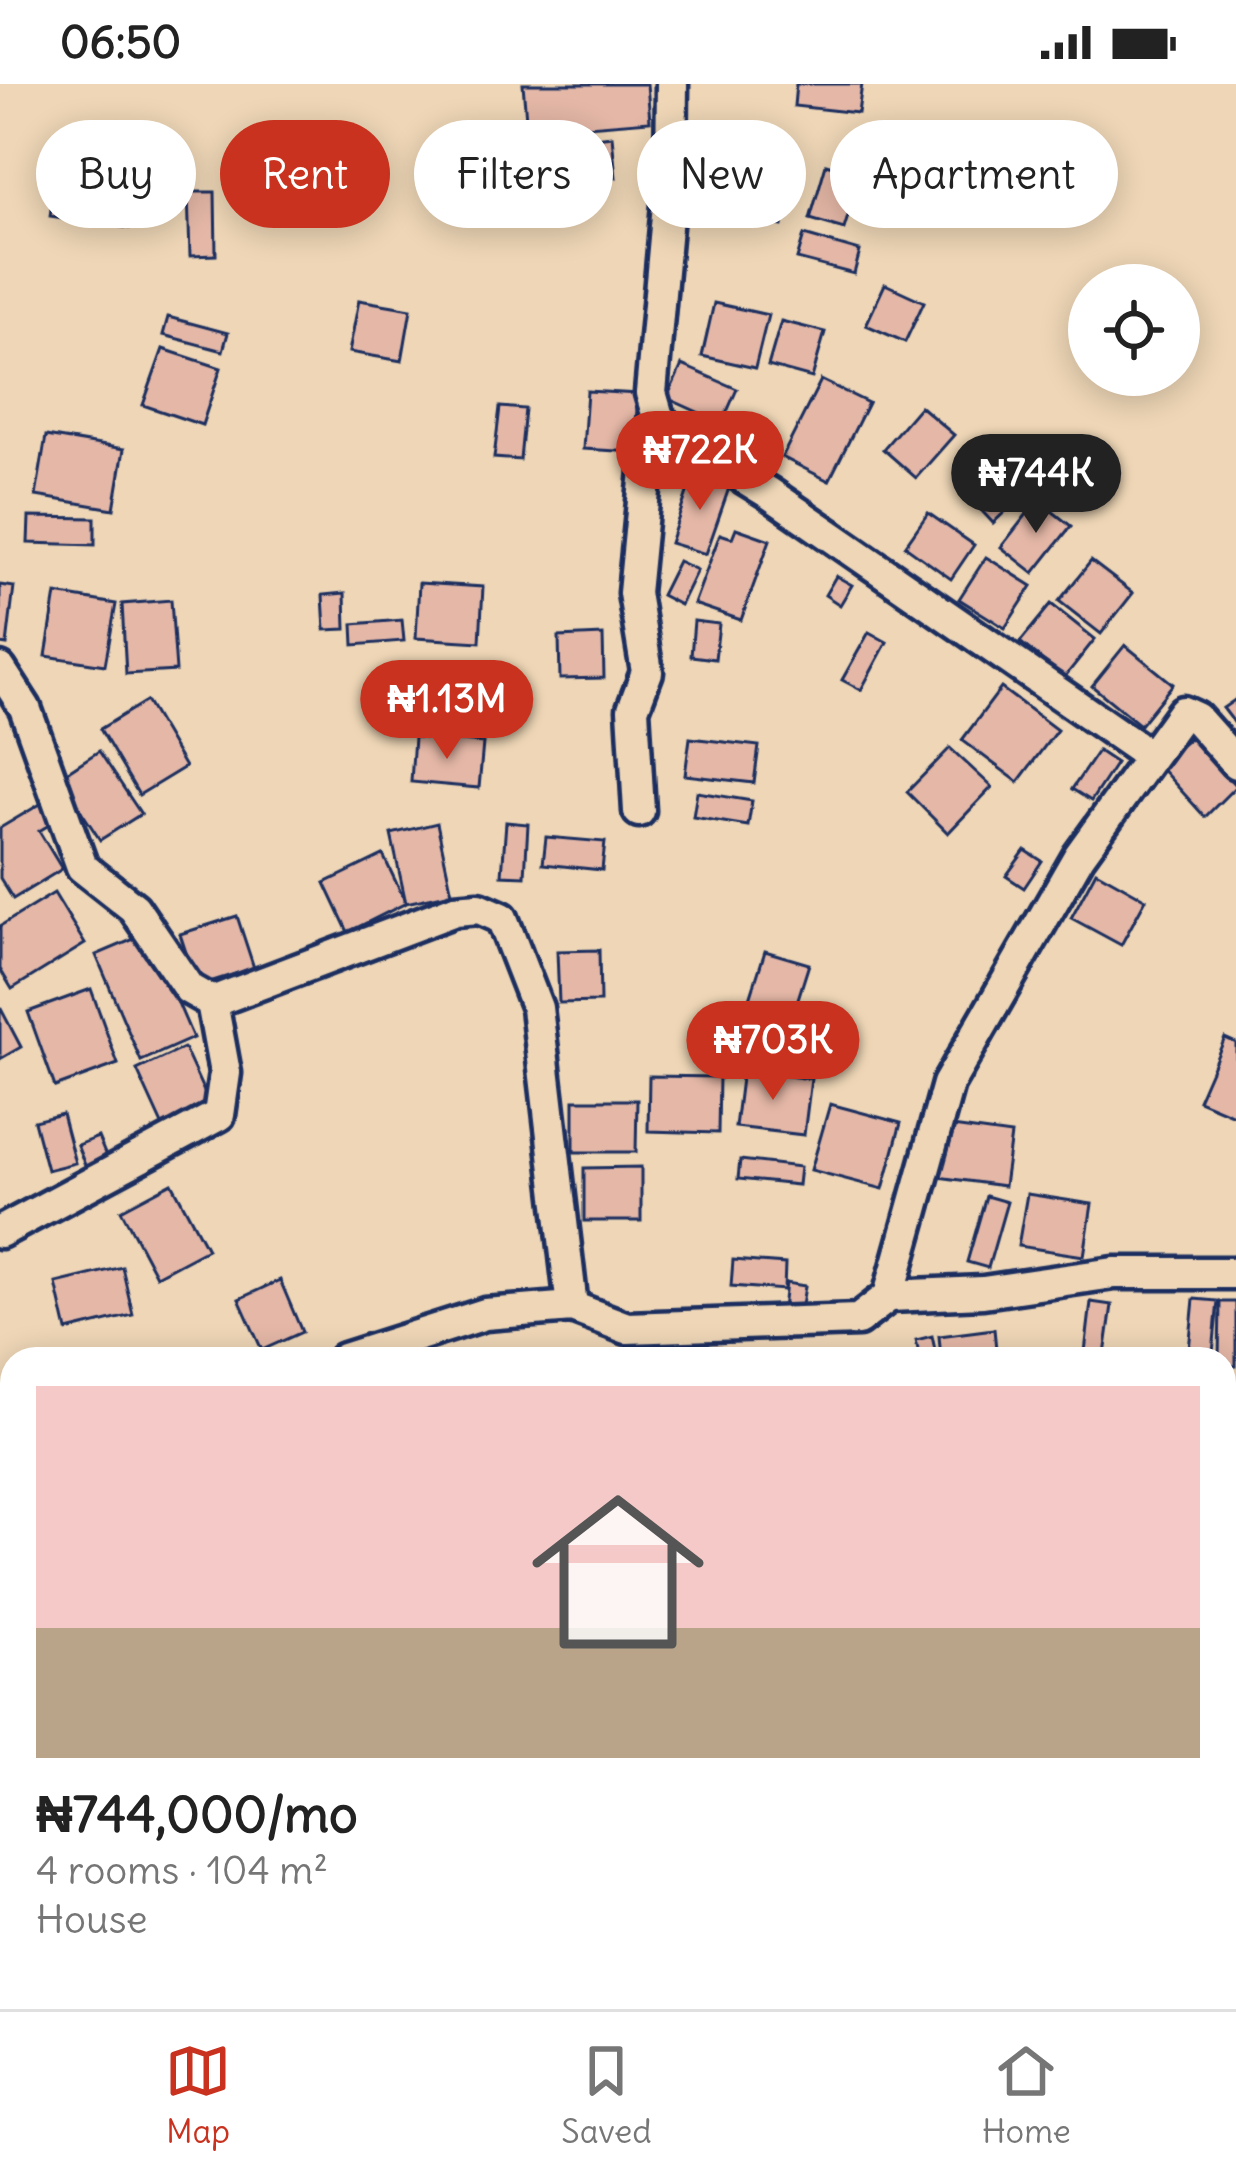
<!DOCTYPE html>
<html lang="en">
<head>
<meta charset="utf-8">
<style>
	:root { --surface:#fff; --page:#f6f6f6; --text:#222; --muted:#767676; --line:#e0e0e0; --accent:#c8321e }
	body { margin:0; font-family:Delius,sans-serif; background:var(--page); color:var(--text); height:100vh; display:flex; flex-direction:column; font-size:45px; white-space:nowrap }
	* { box-sizing:border-box; margin:0 }
	p { font-size:39px; color:var(--muted) }
	.icon { flex:none; width:66px; height:66px; fill:none; stroke:currentColor; stroke-width:2; stroke-linecap:round; stroke-linejoin:round }
	.map { position:relative; flex:1; overflow:hidden }
	.side { position:absolute; left:0px; top:1263px; width:1236px; height:663px; display:flex; flex-direction:column; background:var(--surface); border-radius:36px 36px 0 0; box-shadow:0 6px 30px #0003 }
	.side>* { flex:none }
	.hud { position:absolute; left:36px; top:36px; width:1164px; height:108px; display:flex; gap:24px }
	.tools { position:absolute; left:1068px; top:180px; display:grid; gap:24px }
	.tools a { display:grid; place-items:center; width:132px; height:132px; border-radius:50%; background:var(--surface); box-shadow:0 6px 30px #0003; font-size:60px }
	.price { position:absolute; translate:-50% -102px; padding:0 27px; border-radius:42px; background:var(--accent); color:#fff; font-size:39px; line-height:78px; filter:drop-shadow(0 3px 6px #0008) }
	.price::after { content:''; position:absolute; left:50%; top:72px; width:36px; height:27px; margin-left:-18px; background:inherit; clip-path:polygon(0 0,100% 0,50% 100%) }
	.price.selected { background:#222; color:#fff }
	ul { padding:0; list-style:none }
	li { display:grid; align-content:center; gap:24px; height:636px; padding:0 36px }
	li+li { border-top:3px solid var(--line) }
	li span { display:grid; place-items:center; height:372px; border-radius:0px; color:#555 }
	li>.icon { margin-inline-start:auto }
	span .icon { width:216px; height:216px; fill:#fffc; stroke-width:1 }
	li b { font-size:51px }
	.tag { padding:0 42px; border-radius:54px; background:var(--surface); box-shadow:0 6px 30px #0003; font-size:42px; line-height:108px }
	.tag.selected { background:var(--accent); color:#fff }
	.status { display:flex; justify-content:space-between; align-items:center; height:84px; padding:0 60px; background:var(--surface); direction:ltr }
	.status svg { height:33px; fill:currentColor }
	.tabs { display:flex; justify-content:space-around; align-items:center; height:168px; border-top:3px solid var(--line); background:var(--surface); font-size:33px; color:var(--muted) }
	.tabs a { display:grid; justify-items:center; gap:6px }
	.tabs .selected { color:var(--accent) }
	.map>svg:first-child { display:block }
	.building { fill:#e4b7a6; stroke:#1b2f5e; stroke-width:3 }
	.lines { fill:none; stroke-linecap:round; stroke-linejoin:round }
	.minor-casing { stroke:#1b2f5e; stroke-width:39 }
	.minor { stroke:#eed6b6; stroke-width:30 }
</style>
</head>
<body>
<div class="status"><b>06:50</b><svg viewBox="0 0 49 12"><path d="M0 12V9h3v3zM5 12V6h3v6zM10 12V3h3v9zM15 12V0h3v12zM26 1h20v11H26zM47 4h2v5h-2z"/></svg></div>
<div class="map">
<svg width="1236" height="1925" viewBox="0 0 1236 1925">
	<rect width="100%" height="100%" fill="#eed6b6"/>
	<filter id="ink" filterUnits="userSpaceOnUse"><feTurbulence type="fractalNoise" baseFrequency=".00833" numOctaves="2"/><feDisplacementMap in="SourceGraphic" scale="24" xChannelSelector="R" yChannelSelector="G"/><feConvolveMatrix kernelMatrix="1 2 1 2 8 2 1 2 1" color-interpolation-filters="sRGB"/></filter>
	<g filter="url(#ink)">
		<!-- building -->
		<g class="building">
			<polygon points="523,0 647,0 650,37 527,47"/>
			<polygon points="796,0 862,0 858,29 794,22"/>
			<polygon points="612,52 616,94 549,101 545,60"/>
			<polygon points="826,80 861,90 844,145 810,135"/>
			<polygon points="56,90 136,101 129,144 50,132"/>
			<polygon points="725,103 788,117 782,142 719,127"/>
			<polygon points="188,108 215,108 216,171 190,172"/>
			<polygon points="804,151 860,167 854,190 797,175"/>
			<polygon points="885,200 924,218 905,258 866,241"/>
			<polygon points="359,216 411,225 402,277 349,268"/>
			<polygon points="714,219 768,231 755,284 702,272"/>
			<polygon points="168,233 228,249 223,267 163,251"/>
			<polygon points="781,237 825,248 812,294 768,282"/>
			<polygon points="163,265 221,284 202,341 143,321"/>
			<polygon points="682,281 737,305 722,339 667,314"/>
			<polygon points="821,296 868,319 829,397 782,373"/>
			<polygon points="587,307 638,310 634,368 583,365"/>
			<polygon points="920,322 954,351 916,394 883,365"/>
			<polygon points="500,323 525,325 520,376 494,374"/>
			<polygon points="46,352 124,365 114,425 36,412"/>
			<polygon points="995,369 1029,405 993,439 959,402"/>
			<polygon points="695,385 729,404 706,470 670,459"/>
			<polygon points="1038,416 1071,442 1034,489 1001,463"/>
			<polygon points="928,429 974,461 951,495 905,462"/>
			<polygon points="29,433 95,434 95,461 28,459"/>
			<polygon points="736,444 770,456 741,536 694,520 720,450 732,454"/>
			<polygon points="986,473 1032,502 1005,544 959,515"/>
			<polygon points="678,477 697,486 680,521 661,511"/>
			<polygon points="1091,477 1133,509 1101,550 1059,517"/>
			<polygon points="836,492 852,501 840,521 825,511"/>
			<polygon points="419,499 483,503 480,558 416,554"/>
			<polygon points="0,501 14,503 7,561 0,560"/>
			<polygon points="345,509 346,545 325,546 323,511"/>
			<polygon points="56,510 116,520 105,581 46,572"/>
			<polygon points="171,516 176,587 126,590 122,520"/>
			<polygon points="1051,520 1095,555 1064,594 1020,558"/>
			<polygon points="402,536 404,557 354,561 353,540"/>
			<polygon points="694,537 719,540 715,575 691,572"/>
			<polygon points="869,548 887,558 861,606 842,596"/>
			<polygon points="603,551 604,594 560,595 559,553"/>
			<polygon points="1125,561 1173,600 1140,641 1092,602"/>
			<polygon points="1001,604 1057,646 1018,698 962,656"/>
			<polygon points="1236,615 1236,641 1223,624"/>
			<polygon points="146,617 185,683 139,711 100,645"/>
			<polygon points="414,653 483,659 479,704 411,698"/>
			<polygon points="1191,653 1236,702 1205,733 1158,681"/>
			<polygon points="690,654 759,662 754,699 685,691"/>
			<polygon points="950,664 992,703 948,749 907,708"/>
			<polygon points="99,667 141,730 100,756 59,693"/>
			<polygon points="1098,667 1116,679 1091,717 1072,705"/>
			<polygon points="697,708 752,717 748,742 693,733"/>
			<polygon points="42,719 54,738 39,747 62,785 13,815 0,794 0,744"/>
			<polygon points="506,738 528,740 525,792 502,791"/>
			<polygon points="437,739 452,809 406,819 391,750"/>
			<polygon points="546,753 605,758 602,786 543,780"/>
			<polygon points="1025,766 1042,777 1024,804 1006,792"/>
			<polygon points="383,771 406,819 348,848 325,799"/>
			<polygon points="1096,787 1146,815 1121,861 1071,834"/>
			<polygon points="54,809 85,860 12,905 0,885 0,842"/>
			<polygon points="237,832 254,884 197,902 180,850"/>
			<polygon points="148,849 193,954 141,977 96,871"/>
			<polygon points="599,866 600,918 559,919 557,867"/>
			<polygon points="765,867 809,880 791,937 747,924"/>
			<polygon points="91,905 118,980 55,1003 28,928"/>
			<polygon points="0,923 21,963 0,975"/>
			<polygon points="1225,954 1236,959 1236,1032 1198,1016"/>
			<polygon points="184,964 215,1032 168,1054 137,986"/>
			<polygon points="742,986 811,995 804,1051 735,1043"/>
			<polygon points="649,992 719,993 718,1049 648,1047"/>
			<polygon points="574,1016 637,1016 636,1068 574,1068"/>
			<polygon points="830,1020 901,1039 883,1105 811,1086"/>
			<polygon points="62,1030 75,1079 47,1086 34,1037"/>
			<polygon points="945,1042 1011,1051 1004,1102 938,1093"/>
			<polygon points="98,1053 110,1082 89,1091 77,1061"/>
			<polygon points="740,1076 800,1083 798,1101 738,1095"/>
			<polygon points="641,1083 641,1137 584,1137 584,1084"/>
			<polygon points="172,1099 207,1165 156,1192 121,1126"/>
			<polygon points="1027,1110 1092,1120 1084,1172 1018,1162"/>
			<polygon points="986,1112 1007,1118 988,1184 967,1178"/>
			<polygon points="733,1176 785,1180 784,1206 731,1202"/>
			<polygon points="122,1183 133,1231 67,1247 56,1199"/>
			<polygon points="280,1196 302,1248 262,1266 239,1215"/>
			<polygon points="786,1199 805,1202 801,1227 783,1225"/>
			<polygon points="1194,1215 1218,1217 1213,1269 1189,1266"/>
			<polygon points="1091,1218 1112,1221 1105,1271 1085,1268"/>
			<polygon points="1220,1218 1236,1218 1236,1282 1224,1282 1224,1275 1219,1275"/>
			<polygon points="994,1245 997,1275 941,1275 939,1252"/>
			<polygon points="932,1252 937,1275 920,1275 916,1256"/>
			<polygon points="12,1340 12,1397 0,1399 0,1342"/>
			<polygon points="12,1470 12,1521 0,1521 0,1471"/>
			<polygon points="0,1839 12,1840 12,1864 0,1863"/>
			<polygon points="11,1898 12,1914 40,1914 39,1925 8,1925"/>
			<polygon points="56,1914 116,1914 116,1925 55,1925"/>
			<rect x="128" y="1914" width="63" height="11"/>
			<rect x="226" y="1914" width="47" height="11"/>
			<rect x="287" y="1914" width="45" height="11"/>
		</g>
		<g class="lines">
			<!-- minor casing -->
			<g class="minor-casing">
				<g id="minor">
					<polyline points="672,0 671,87 651,309 658,333 680,354 769,409 1148,671"/>
					<polyline points="0,585 25,624 82,783 134,824 189,905 212,918"/>
					<polyline points="639,727 633,625 647,588 634,509 646,387 658,333"/>
					<polyline points="0,1148 219,1031 225,989 212,918 455,826 479,824 502,834 537,924 572,1223"/>
					<polyline points="889,1212 983,1208 1114,1189 1236,1189"/>
					<polyline points="344,1275 485,1230 572,1223 627,1244 858,1236 889,1212 948,1000 1079,772 1183,628 1196,634 1236,679"/>
					<polyline points="0,1435 12,1430"/>
					<polyline points="1224,1797 1236,1794"/>
					<polyline points="656,1925 720,1914"/>
				</g>
			</g>
			<!-- minor -->
			<use href="#minor" class="minor"/>
		</g>
	</g>
</svg>
<div class="tools">
<a><svg class="icon" aria-label="locate" viewBox="0 0 24 24"><circle cx="12" cy="12" r="6"/><path d="M12 2v4M12 18v4M2 12h4M18 12h4"/></svg></a>
</div>
<b class="price" style="left:700px;top:429px">₦722K</b>
<b class="price selected" style="left:1036px;top:452px">₦744K</b>
<b class="price" style="left:447px;top:678px">₦1.13M</b>
<b class="price" style="left:773px;top:1019px">₦703K</b>
<div class="hud">
<a class="tag">Buy</a>
<a class="tag selected">Rent</a>
<a class="tag">Filters</a>
<a class="tag">New</a>
<a class="tag">Apartment</a>
</div>
<section class="side">
<ul>
<li><span style="background:linear-gradient(#f6c9c9 65%,#b9a48a 0)"><svg class="icon" aria-label="home" viewBox="0 0 24 24"><path d="M3 11l9-7 9 7M6 9v11h12V9"/></svg></span><div><b>₦744,000/mo</b><p>4 rooms · 104 m²</p><p>House</p></div></li>
</ul>
</section>
</div>
<nav class="tabs">
<a class="selected"><svg class="icon" aria-label="map" viewBox="0 0 24 24"><path d="M3 6l6-2 6 2 6-2v14l-6 2-6-2-6 2zM9 4v14M15 6v14"/></svg>Map</a>
<a><svg class="icon" aria-label="saved" viewBox="0 0 24 24"><path d="M7 4h10v16l-5-4-5 4z"/></svg>Saved</a>
<a><svg class="icon" aria-label="home" viewBox="0 0 24 24"><path d="M3 11l9-7 9 7M6 9v11h12V9"/></svg>Home</a>
</nav>
</body>
</html>
